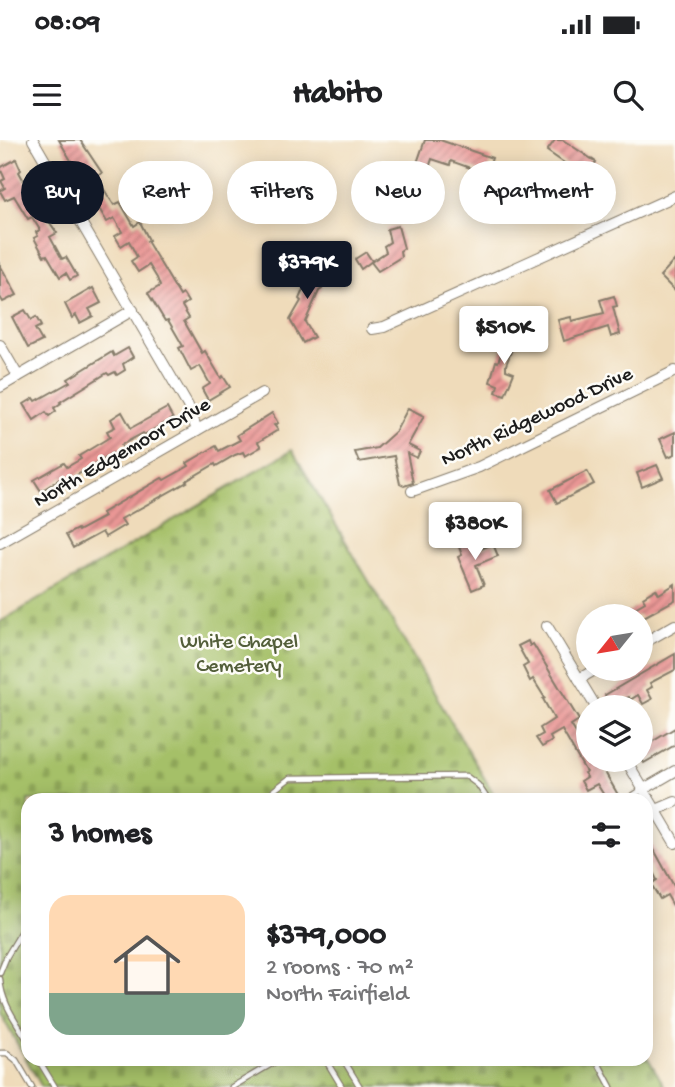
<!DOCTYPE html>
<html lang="en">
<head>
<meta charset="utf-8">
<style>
	:root { --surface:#fff; --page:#f2f2f2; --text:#202124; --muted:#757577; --accent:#111827 }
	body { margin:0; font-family:"Gochi Hand",sans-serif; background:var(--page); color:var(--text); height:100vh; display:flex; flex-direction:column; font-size:26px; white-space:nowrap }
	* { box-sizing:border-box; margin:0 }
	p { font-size:23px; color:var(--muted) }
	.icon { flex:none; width:38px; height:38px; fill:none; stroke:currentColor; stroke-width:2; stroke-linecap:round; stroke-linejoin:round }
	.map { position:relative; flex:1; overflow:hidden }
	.drawer { position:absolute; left:21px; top:653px; width:632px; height:273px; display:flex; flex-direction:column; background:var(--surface); border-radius:21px; box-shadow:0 4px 18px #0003 }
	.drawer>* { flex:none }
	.banner { position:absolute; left:21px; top:21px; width:634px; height:63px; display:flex; gap:14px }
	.needle { width:46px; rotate:240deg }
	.tools { position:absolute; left:576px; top:464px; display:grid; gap:14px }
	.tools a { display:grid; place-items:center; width:77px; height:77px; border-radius:50%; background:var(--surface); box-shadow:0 4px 18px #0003; font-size:35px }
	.price { position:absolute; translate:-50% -60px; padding:0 16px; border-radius:7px; background:#fff; color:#222; font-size:23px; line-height:46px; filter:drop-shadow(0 2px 4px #0008) }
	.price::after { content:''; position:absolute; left:50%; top:42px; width:21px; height:16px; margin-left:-10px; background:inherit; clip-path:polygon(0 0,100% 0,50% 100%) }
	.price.selected { background:var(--accent); color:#fff }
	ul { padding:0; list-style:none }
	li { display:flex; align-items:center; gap:21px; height:175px; padding:0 28px }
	li span { display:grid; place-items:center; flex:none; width:196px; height:140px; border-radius:21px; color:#555 }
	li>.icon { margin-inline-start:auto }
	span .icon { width:84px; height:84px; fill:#fffc; stroke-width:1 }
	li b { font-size:30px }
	h2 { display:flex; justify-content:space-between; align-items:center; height:84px; padding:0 28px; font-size:30px }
	.chip { padding:0 24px; border-radius:32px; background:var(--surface); box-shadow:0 4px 18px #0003; font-size:24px; line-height:63px }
	.chip.selected { background:var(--accent); color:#fff }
	.status { display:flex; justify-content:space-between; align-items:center; height:49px; padding:0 35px; background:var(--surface); direction:ltr }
	.status svg { height:19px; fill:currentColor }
	header { display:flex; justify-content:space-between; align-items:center; height:91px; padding:0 28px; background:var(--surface); font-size:32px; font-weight:800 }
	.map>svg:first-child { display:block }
	.cemetery { fill:url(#cemetery-stones); stroke:#606e42; stroke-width:2 }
	.building { fill:url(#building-hatch) }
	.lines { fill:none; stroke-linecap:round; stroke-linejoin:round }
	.lane-casing { stroke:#867c6b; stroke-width:7 }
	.street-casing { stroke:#867c6b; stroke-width:12 }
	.lane { stroke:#fff; stroke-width:4.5 }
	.street { stroke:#fff; stroke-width:10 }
	.labels { text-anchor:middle; stroke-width:5; stroke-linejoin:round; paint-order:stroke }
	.street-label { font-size:21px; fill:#1c1c1c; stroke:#fdfcf7 }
	.park-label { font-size:21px; fill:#535e3a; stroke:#fdfcf7 }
</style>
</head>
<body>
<div class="status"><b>08:09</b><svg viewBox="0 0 49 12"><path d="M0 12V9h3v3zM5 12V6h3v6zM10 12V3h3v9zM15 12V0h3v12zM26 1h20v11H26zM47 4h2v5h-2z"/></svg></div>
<header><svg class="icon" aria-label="menu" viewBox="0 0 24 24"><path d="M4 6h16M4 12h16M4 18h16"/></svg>Habito<svg class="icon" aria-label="search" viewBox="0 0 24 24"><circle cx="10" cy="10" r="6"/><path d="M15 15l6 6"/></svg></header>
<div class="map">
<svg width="675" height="947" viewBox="0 0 675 947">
	<defs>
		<pattern id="cemetery-stones" width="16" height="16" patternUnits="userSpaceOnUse" patternTransform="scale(1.75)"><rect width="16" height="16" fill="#a5c067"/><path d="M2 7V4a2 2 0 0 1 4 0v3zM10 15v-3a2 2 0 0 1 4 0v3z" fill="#8da459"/></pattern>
		<pattern id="building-hatch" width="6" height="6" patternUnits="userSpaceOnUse" patternTransform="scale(1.75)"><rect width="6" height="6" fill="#ea9795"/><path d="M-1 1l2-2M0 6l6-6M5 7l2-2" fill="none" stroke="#bd7a79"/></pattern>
	</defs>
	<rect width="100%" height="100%" fill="#fdfcf7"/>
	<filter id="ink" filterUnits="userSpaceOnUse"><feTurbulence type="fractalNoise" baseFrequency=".0143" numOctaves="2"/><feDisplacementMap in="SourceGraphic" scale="14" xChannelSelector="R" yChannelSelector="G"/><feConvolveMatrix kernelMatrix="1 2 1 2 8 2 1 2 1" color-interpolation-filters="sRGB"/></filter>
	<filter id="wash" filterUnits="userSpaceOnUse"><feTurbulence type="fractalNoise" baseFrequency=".00686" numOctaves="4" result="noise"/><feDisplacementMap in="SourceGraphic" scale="28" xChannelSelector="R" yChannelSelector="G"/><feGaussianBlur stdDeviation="1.57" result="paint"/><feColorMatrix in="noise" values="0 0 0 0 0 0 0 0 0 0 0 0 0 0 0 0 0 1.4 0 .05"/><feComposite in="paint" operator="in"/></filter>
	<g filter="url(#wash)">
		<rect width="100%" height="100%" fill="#efdbba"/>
		<!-- cemetery -->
		<polygon class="cemetery" points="292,310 497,660 28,660 28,919 646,919 646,915 665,947 42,947 0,873 0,482"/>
		<g id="blocks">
			<!-- building -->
			<g class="building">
				<polygon points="59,0 80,0 102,33 96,37 114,65 120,62 134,86 140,82 149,100 147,101 180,156 183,154 188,162 182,166 189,178 184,181 202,213 205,211 221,238 223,236 230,247 208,260 202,249 210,244 200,226 191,231 179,208 183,206 168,180 165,181 148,153 160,146 157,138 149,125 138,132 131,121 137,117 129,101 121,106 115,96 122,92 114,78 107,82 87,48 90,46 76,22 73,24"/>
				<polygon points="425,0 440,0 492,18 487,34 451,21 450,25 432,19 428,31 416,26"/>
				<polygon points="555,0 563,0 596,22 590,31 581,26 570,42 563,37 570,27 547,11"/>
				<polygon points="16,19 21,30 19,32 31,54 34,52 40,62 37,64 57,93 50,97 62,119 66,117 77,136 70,140 66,133 60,137 47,115 44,116 34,98 38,96 36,92 40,90 32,77 28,79 14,56 5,60 0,51 5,48 1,41 5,39 0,28"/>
				<polygon points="398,86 404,108 400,111 401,117 378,131 371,122 386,112 384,106 390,102 387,89"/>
				<polygon points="366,112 372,121 361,129 355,119"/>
				<polygon points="675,120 675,151 660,136"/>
				<polygon points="308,123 319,128 318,132 323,142 320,144 322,149 319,151 305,182 314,197 303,203 290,180 301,161 299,159 305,145 299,132 302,127"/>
				<polygon points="0,125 17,155 3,162 0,157"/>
				<polygon points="93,148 101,163 89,169 93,176 80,183 76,175 72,178 65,164"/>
				<polygon points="614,156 617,166 613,167 620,194 611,197 608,187 564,201 558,180 571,177 572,181 604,173 600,160"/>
				<polygon points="25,170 31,180 36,177 41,186 35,189 42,201 28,208 12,177"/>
				<polygon points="510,190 518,193 506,225 506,230 514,233 505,255 496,252 498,245 490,242 496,221 498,222"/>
				<polygon points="128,208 133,217 123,224 125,230 117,235 115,232 109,235 107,233 60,262 61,263 54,268 56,271 49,276 46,272 34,280 24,264 34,258 36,261 70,242 68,239 112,212 114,216"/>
				<polygon points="167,268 173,279 144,295 143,293 121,305 123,308 113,315 112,313 66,342 63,337 41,351 34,340 64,323 67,327 81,319 79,316 110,297 107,291 115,287 111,279 122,272 131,288"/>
				<polygon points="408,268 424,276 408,305 420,311 417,318 407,313 413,343 404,346 400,344 394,316 359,322 355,312 377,308 396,291"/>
				<polygon points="272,273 278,283 274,285 278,290 258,302 261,307 245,316 243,312 235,315 216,326 215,324 186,341 187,342 121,379 125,385 105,397 102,392 73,408 66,395 77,389 78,391 104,377 102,373 162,338 164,340 189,326 187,323 216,306 219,311 240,300 237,295"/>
				<polygon points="675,292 675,314 668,317 660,299"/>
				<polygon points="657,325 663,338 642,347 637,333"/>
				<polygon points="587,331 594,344 557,363 550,350"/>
				<polygon points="475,401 478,410 493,404 498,416 476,425 484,445 472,450 458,417 462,415 459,407"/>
				<polygon points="675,444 675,460 640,479 640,476 621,476 645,462 643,457 656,449 659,454"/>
				<polygon points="528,501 530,506 533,504 579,580 571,585 586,609 588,608 588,620 598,620 621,660 607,660 597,644 586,650 581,641 587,637 584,633 586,632 562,590 550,597 552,601 542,607 536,598 543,594 540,588 554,579 543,559 545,558 533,539 530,541 523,527 528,524 518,506"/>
				<polygon points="675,514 675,530 650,543 652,547 647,550 652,559 643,564 638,555 630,560 629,557 611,566 605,555"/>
				<polygon points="675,588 675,605 644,623 640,616 640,598 645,606"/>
				<polygon points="646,695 675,748 675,769 667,755 660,759 651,744 657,740 646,719"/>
			</g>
		</g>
	</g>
	<g filter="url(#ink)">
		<use href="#blocks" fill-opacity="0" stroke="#867c6b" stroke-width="2"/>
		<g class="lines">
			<!-- lane casing -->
			<g class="lane-casing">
				<g id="lane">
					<polyline points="271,660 274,650 290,638 466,636 478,645 488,660"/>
					<polyline points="626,660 643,649"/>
					<polyline points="0,833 7,816 28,781"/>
					<path d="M0,839C1,862 16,881 28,901"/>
					<polyline points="0,913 7,913 16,920 32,947"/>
					<polyline points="38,919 55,947"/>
					<polyline points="325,919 342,947"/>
					<polyline points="343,919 360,947"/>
					<polyline points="596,919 611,947"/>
					<polyline points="232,947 280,919"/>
				</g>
			</g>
			<!-- street casing -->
			<g class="street-casing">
				<g id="street">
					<polyline points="33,0 188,266 197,290"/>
					<polyline points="372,189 384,187 675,56"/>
					<polyline points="0,205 18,236"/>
					<polyline points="0,247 133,170"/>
					<polyline points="412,351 479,327 675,231"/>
					<polyline points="0,403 262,253"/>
					<polyline points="547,486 596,567"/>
					<polyline points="640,505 675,485"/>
					<polyline points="579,539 598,528"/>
					<polyline points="626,620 675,703"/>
					<polyline points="644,649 675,631"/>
					<polyline points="656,670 675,662"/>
				</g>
			</g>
			<!-- lane -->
			<use href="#lane" class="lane"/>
			<!-- street -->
			<use href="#street" class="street"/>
		</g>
	</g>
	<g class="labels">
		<!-- street labels -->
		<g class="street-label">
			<text transform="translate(536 275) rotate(-25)" y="7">North Ridgewood Drive</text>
			<text transform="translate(121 311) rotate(-30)" y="7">North Edgemoor Drive</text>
		</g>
		<!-- park labels -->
		<g class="park-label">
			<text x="239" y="507">White Chapel<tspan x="239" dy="24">Cemetery</tspan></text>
		</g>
	</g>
</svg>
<div class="tools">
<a><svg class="needle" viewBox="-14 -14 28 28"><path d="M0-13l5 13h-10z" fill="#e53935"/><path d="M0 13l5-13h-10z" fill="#757577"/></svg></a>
<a><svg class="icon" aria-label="layers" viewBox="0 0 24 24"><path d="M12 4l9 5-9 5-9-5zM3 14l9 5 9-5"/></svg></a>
</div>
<b class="price selected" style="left:307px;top:161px">$379K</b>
<b class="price" style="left:504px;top:226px">$510K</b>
<b class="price" style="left:475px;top:422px">$380K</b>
<div class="banner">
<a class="chip selected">Buy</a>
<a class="chip">Rent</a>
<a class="chip">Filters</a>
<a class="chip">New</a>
<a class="chip">Apartment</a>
</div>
<section class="drawer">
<h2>3 homes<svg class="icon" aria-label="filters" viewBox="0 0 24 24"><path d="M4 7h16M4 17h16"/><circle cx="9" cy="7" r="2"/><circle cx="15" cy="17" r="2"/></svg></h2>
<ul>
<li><span style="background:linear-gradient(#ffd9b3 70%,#7fa58c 0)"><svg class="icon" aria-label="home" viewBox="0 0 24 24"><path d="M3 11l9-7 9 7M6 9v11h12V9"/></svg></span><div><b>$379,000</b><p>2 rooms · 70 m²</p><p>North Fairfield</p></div></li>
</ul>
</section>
</div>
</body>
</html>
